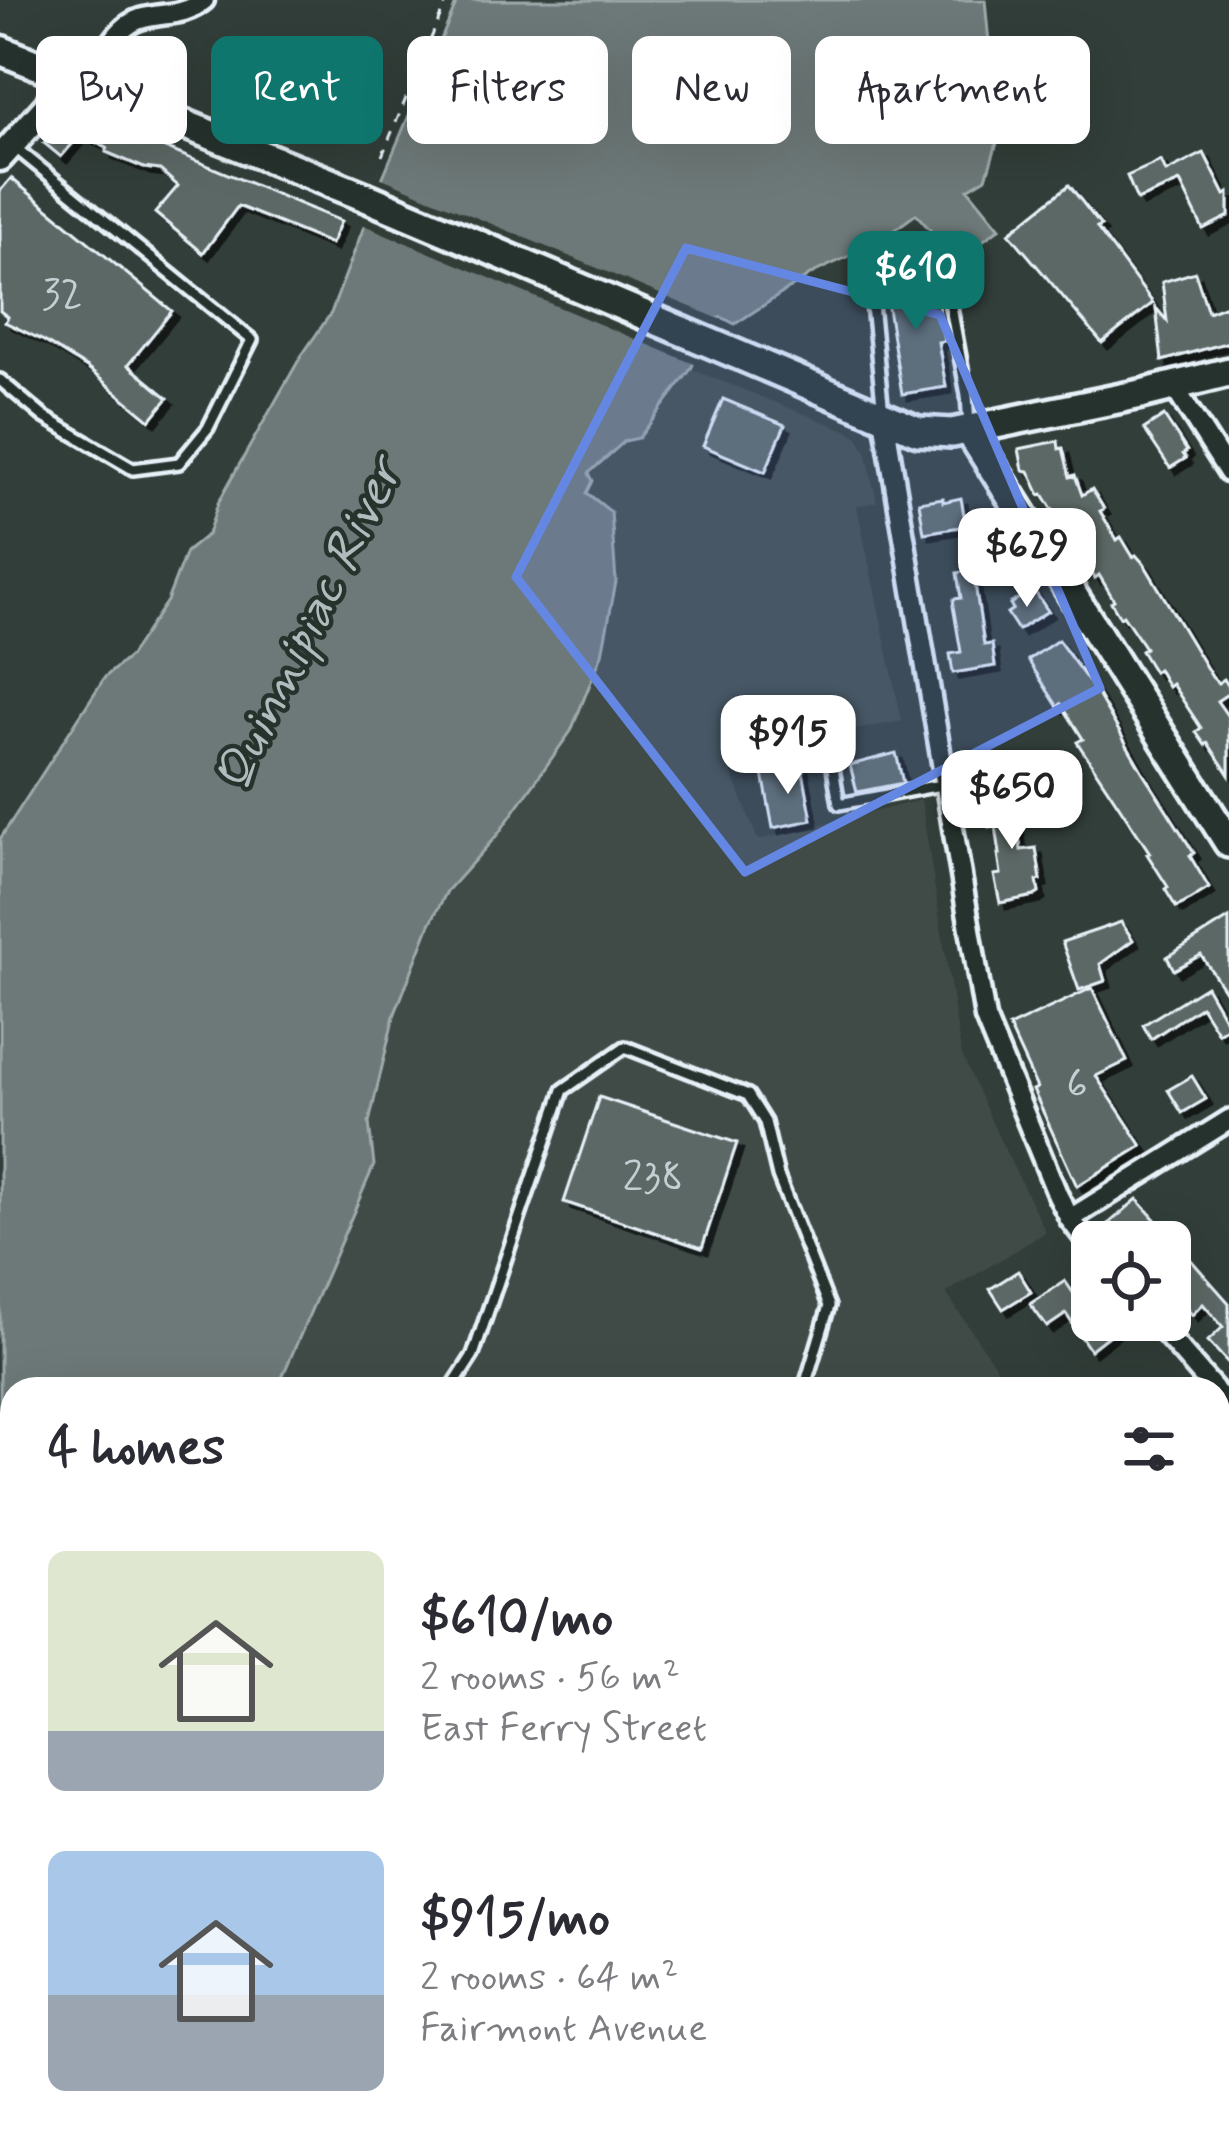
<!DOCTYPE html>
<html lang="en">
<head>
<meta charset="utf-8">
<style>
	:root { --surface:#fff; --page:#f2f2f3; --text:#2b2b33; --muted:#7c7c81; --accent:#0f766e }
	body { margin:0; font-family:Mynerve,sans-serif; background:var(--page); color:var(--text); height:100vh; display:flex; flex-direction:column; font-size:45px; white-space:nowrap }
	* { box-sizing:border-box; margin:0 }
	p { font-size:39px; color:var(--muted) }
	.icon { flex:none; width:66px; height:66px; fill:none; stroke:currentColor; stroke-width:2; stroke-linecap:round; stroke-linejoin:round }
	.map { position:relative; flex:1; overflow:hidden }
	.sheet { position:absolute; left:0px; top:1377px; width:1230px; height:771px; display:flex; flex-direction:column; background:var(--surface); border-radius:36px 36px 0 0; box-shadow:0 12px 48px #0002 }
	.sheet>* { flex:none }
	.hud { position:absolute; left:36px; top:36px; width:1158px; height:108px; display:flex; gap:24px }
	.buttons { position:absolute; left:1071px; top:1221px; display:grid; gap:24px }
	.buttons a { display:grid; place-items:center; width:120px; height:120px; border-radius:18px; background:var(--surface); box-shadow:0 12px 48px #0002; font-size:60px }
	.price { position:absolute; translate:-50% -102px; padding:0 27px; border-radius:24px; background:#fff; color:#222; font-size:39px; line-height:78px; filter:drop-shadow(0 3px 6px #0008) }
	.price::after { content:''; position:absolute; left:50%; top:72px; width:36px; height:27px; margin-left:-18px; background:inherit; clip-path:polygon(0 0,100% 0,50% 100%) }
	.price.current { background:var(--accent); color:#fff }
	ul { padding:0; list-style:none }
	li { display:flex; align-items:center; gap:36px; height:300px; padding:0 48px }
	li span { display:grid; place-items:center; flex:none; width:336px; height:240px; border-radius:18px; color:#555 }
	li>.icon { margin-inline-start:auto }
	span .icon { width:144px; height:144px; fill:#fffc; stroke-width:1 }
	li b { font-size:51px }
	h2 { display:flex; justify-content:space-between; align-items:center; height:144px; padding:0 48px; font-size:51px }
	.chip { padding:0 42px; border-radius:18px; background:var(--surface); box-shadow:0 12px 48px #0002; font-size:42px; line-height:108px }
	.chip.current { background:var(--accent); color:#fff }
	.map>svg:first-child { display:block }
	.built { fill:#3f4b46 }
	.water { fill:#6d7978; stroke:#9ea9ab; stroke-width:3 }
	.pier { fill:#323e39 }
	.building { fill:#5c6865; stroke:#e8f1f8; stroke-width:3; filter:url(#shadow) }
	.lines { fill:none; stroke-linecap:round; stroke-linejoin:round }
	.service-casing { stroke:#e8f1f8; stroke-width:18 }
	.minor-casing { stroke:#e8f1f8; stroke-width:27 }
	.tertiary-casing { stroke:#e8f1f8; stroke-width:33 }
	.secondary-casing { stroke:#e8f1f8; stroke-width:36 }
	.path { stroke:#e8f1f8; stroke-width:3; stroke-dasharray:9 9; stroke-linecap:butt }
	.service { stroke:#26332d; stroke-width:9 }
	.minor { stroke:#26332d; stroke-width:18 }
	.tertiary { stroke:#26332d; stroke-width:24 }
	.secondary { stroke:#26332d; stroke-width:27 }
	.marked { fill:#6487e3; fill-opacity:0.2; stroke:#6487e3; stroke-width:9; stroke-linejoin:round }
	.labels { text-anchor:middle; stroke-width:9; stroke-linejoin:round; paint-order:stroke }
	.number-label { font-size:42px; fill:#c5cfd3 }
	.water-label { font-size:51px; font-style:italic; fill:#b1bbbe; stroke:#26332d }
</style>
</head>
<body>
<div class="map">
<svg width="1229" height="2146" viewBox="0 0 1229 2146">
	<defs>
		<filter id="shadow"><feDropShadow dx="6" dy="6" stdDeviation="0" flood-color="#0009"/></filter>
	</defs>
	<rect width="100%" height="100%" fill="#323e39"/>
	<filter id="ink" filterUnits="userSpaceOnUse"><feTurbulence type="fractalNoise" baseFrequency=".00833" numOctaves="2"/><feDisplacementMap in="SourceGraphic" scale="24" xChannelSelector="R" yChannelSelector="G"/><feConvolveMatrix kernelMatrix="1 2 1 2 8 2 1 2 1" color-interpolation-filters="sRGB"/></filter>
	<g filter="url(#ink)">
		<!-- built -->
		<g class="built">
			<polygon points="691,369 848,431 858,437 866,451 877,502 857,506 902,721 725,755 758,840 921,800 961,1053 1000,1140 1046,1232 946,1293 1011,1389 277,1389 374,1165 369,1123 377,1088 394,1016 430,924 447,891 498,834 571,731 602,654 616,582 611,513 587,493 589,474 625,441 639,438"/>
			<polygon points="1218,1761 1229,1801 1229,2067 1218,2068"/>
			<polygon points="12,2094 12,2136 1059,2136 1060,2146 0,2146 0,2109"/>
		</g>
		<!-- water -->
		<polygon class="water" points="456,0 985,0 991,64 990,102 998,140 986,178 968,189 1000,228 957,260 916,214 877,243 813,273 735,324 721,317 712,323 691,369 639,438 625,441 589,473 593,481 587,493 611,512 616,582 602,654 571,731 498,834 447,891 430,924 394,1016 377,1088 369,1123 374,1165 277,1389 12,1389 12,2094 0,2109 0,839 105,677 129,657 167,601 186,552 208,534 218,503 238,467 300,358 331,313 382,179 456,4"/>
		<!-- pier -->
		<polygon class="pier" points="377,176 722,320 721,324 716,327 699,366 359,223"/>
		<!-- building -->
		<g class="building">
			<polygon points="74,110 341,221 331,244 238,206 203,253 155,213 178,186 160,170 144,168 106,152 107,148 80,135 61,157 44,143"/>
			<polygon points="1204,153 1225,195 1229,193 1229,216 1203,229 1180,182 1137,200 1127,176 1161,161 1166,172"/>
			<polygon points="11,178 172,311 128,365 168,398 150,420 87,368 44,341 5,322 8,317 0,311 0,191"/>
			<polygon points="1069,185 1101,226 1097,228 1153,303 1102,343 1009,233"/>
			<polygon points="1195,272 1208,312 1229,304 1229,342 1162,361 1156,308 1167,321 1162,282"/>
			<polygon points="934,275 944,341 938,342 946,387 902,394 884,284"/>
			<polygon points="723,399 785,425 765,472 703,446"/>
			<polygon points="1164,416 1187,451 1183,454 1186,458 1170,468 1144,429"/>
			<polygon points="1058,441 1059,449 1063,448 1070,477 1075,475 1082,495 1092,489 1104,509 1100,511 1117,540 1121,537 1133,557 1136,555 1144,564 1212,677 1218,683 1224,679 1229,687 1229,693 1217,701 1229,718 1229,775 1208,743 1205,745 1196,732 1201,728 1172,684 1168,687 1158,669 1154,672 1141,651 1145,648 1123,615 1120,617 1111,602 1114,600 1099,575 1095,578 1043,494 1040,495 1029,471 1023,470 1019,449"/>
			<polygon points="943,498 943,502 961,498 966,526 924,533 919,502"/>
			<polygon points="973,570 984,645 992,644 995,666 953,673 950,654 961,652 953,606 954,599 961,598 957,573"/>
			<polygon points="1033,589 1048,611 1018,630 1007,613 1013,609 1010,604"/>
			<polygon points="1058,640 1097,693 1142,771 1194,853 1190,856 1209,888 1183,904 1176,907 1165,889 1168,887 1147,854 1150,853 1077,742 1083,739 1061,704 1058,707 1028,660"/>
			<polygon points="896,753 903,783 857,792 850,765"/>
			<polygon points="802,766 812,820 773,828 763,774"/>
			<polygon points="1006,787 1010,811 1015,810 1021,850 1036,848 1041,880 1037,881 1039,893 1034,896 1000,903 994,875 1001,874 998,854 1000,854 996,826 989,827 986,790"/>
			<polygon points="1229,918 1229,997 1201,955 1174,970 1167,957"/>
			<polygon points="1121,922 1133,940 1100,964 1105,981 1079,990 1062,942"/>
			<polygon points="1206,986 1229,1026 1218,1033 1201,1006 1151,1039 1143,1025"/>
			<polygon points="1092,988 1127,1061 1096,1076 1142,1146 1077,1186 1033,1090 1037,1088 1009,1027"/>
			<polygon points="1192,1076 1206,1099 1182,1113 1168,1090"/>
			<polygon points="599,1097 737,1143 702,1248 564,1202"/>
			<polygon points="1137,1199 1229,1303 1229,1364 1208,1341 1223,1327 1203,1304 1192,1315 1177,1297 1170,1303 1170,1242 1119,1242 1106,1226"/>
			<polygon points="1018,1271 1031,1292 1003,1309 990,1289"/>
			<polygon points="1065,1281 1092,1320 1111,1320 1117,1329 1090,1350 1066,1314 1047,1327 1030,1304"/>
		</g>
		<g class="lines">
			<!-- service casing -->
			<g class="service-casing">
				<g id="service">
					<polyline points="0,380 44,417 133,469 179,463 208,428 252,340 12,145"/>
					<polyline points="883,413 869,275 943,263 967,395 969,426"/>
					<polyline points="830,750 839,804 946,784"/>
					<polyline points="451,1389 473,1355 563,1090 625,1047 748,1095 765,1122 778,1176 829,1306 804,1389"/>
					<polyline points="415,2146 417,2136"/>
					<polyline points="703,2146 705,2136"/>
				</g>
			</g>
			<!-- minor casing -->
			<g class="minor-casing">
				<g id="minor">
					<path d="M90,88C101,64 112,28 140,19C164,12 184,17 204,0"/>
					<polyline points="1174,387 1229,473"/>
					<polyline points="884,418 985,1018 1058,1196 1070,1219 1092,1248"/>
					<polyline points="1070,1219 1229,1120"/>
					<polyline points="1154,1320 1214,1389"/>
					<polyline points="1218,1394 1229,1407"/>
					<polyline points="1218,2068 1229,2067"/>
					<polyline points="752,2136 753,2146"/>
					<polyline points="1059,2136 1060,2146"/>
				</g>
			</g>
			<!-- tertiary casing -->
			<g class="tertiary-casing">
				<polyline id="tertiary" points="0,158 48,105 63,76"/>
			</g>
			<!-- secondary casing -->
			<g class="secondary-casing">
				<g id="secondary">
					<polyline points="0,50 368,198 918,431 952,433 1141,394 1229,372"/>
					<polyline points="969,430 1229,843"/>
				</g>
			</g>
			<!-- path -->
			<polyline class="path" points="382,156 447,0"/>
			<!-- service -->
			<use href="#service" class="service"/>
			<!-- minor -->
			<use href="#minor" class="minor"/>
			<!-- tertiary -->
			<use href="#tertiary" class="tertiary"/>
			<!-- secondary -->
			<use href="#secondary" class="secondary"/>
		</g>
	</g>
	<!-- marked area -->
	<path class="marked" d="M686,248L940,315L1100,688L745,872L516,577Z"/>
	<g class="labels">
		<!-- number labels -->
		<g class="number-label">
			<text x="62" y="308">32</text>
			<text x="1077" y="1097">6</text>
			<text x="653" y="1190">238</text>
		</g>
		<!-- water labels -->
		<g class="water-label">
			<text transform="translate(306 625) rotate(-64)" y="18">Quinnipiac River</text>
		</g>
	</g>
</svg>
<div class="buttons">
<a><svg class="icon" aria-label="locate" viewBox="0 0 24 24"><circle cx="12" cy="12" r="6"/><path d="M12 2v4M12 18v4M2 12h4M18 12h4"/></svg></a>
</div>
<b class="price current" style="left:916px;top:333px">$610</b>
<b class="price" style="left:1027px;top:610px">$629</b>
<b class="price" style="left:788px;top:797px">$915</b>
<b class="price" style="left:1012px;top:852px">$650</b>
<div class="hud">
<a class="chip">Buy</a>
<a class="chip current">Rent</a>
<a class="chip">Filters</a>
<a class="chip">New</a>
<a class="chip">Apartment</a>
</div>
<section class="sheet">
<h2>4 homes<svg class="icon" aria-label="filters" viewBox="0 0 24 24"><path d="M4 7h16M4 17h16"/><circle cx="9" cy="7" r="2"/><circle cx="15" cy="17" r="2"/></svg></h2>
<ul>
<li><span style="background:linear-gradient(#dfe7d0 75%,#9aa5b1 0)"><svg class="icon" aria-label="home" viewBox="0 0 24 24"><path d="M3 11l9-7 9 7M6 9v11h12V9"/></svg></span><div><b>$610/mo</b><p>2 rooms · 56 m²</p><p>East Ferry Street</p></div></li>
<li><span style="background:linear-gradient(#a9c7e8 60%,#9aa5b1 0)"><svg class="icon" aria-label="home" viewBox="0 0 24 24"><path d="M3 11l9-7 9 7M6 9v11h12V9"/></svg></span><div><b>$915/mo</b><p>2 rooms · 64 m²</p><p>Fairmont Avenue</p></div></li>
</ul>
</section>
</div>
</body>
</html>
